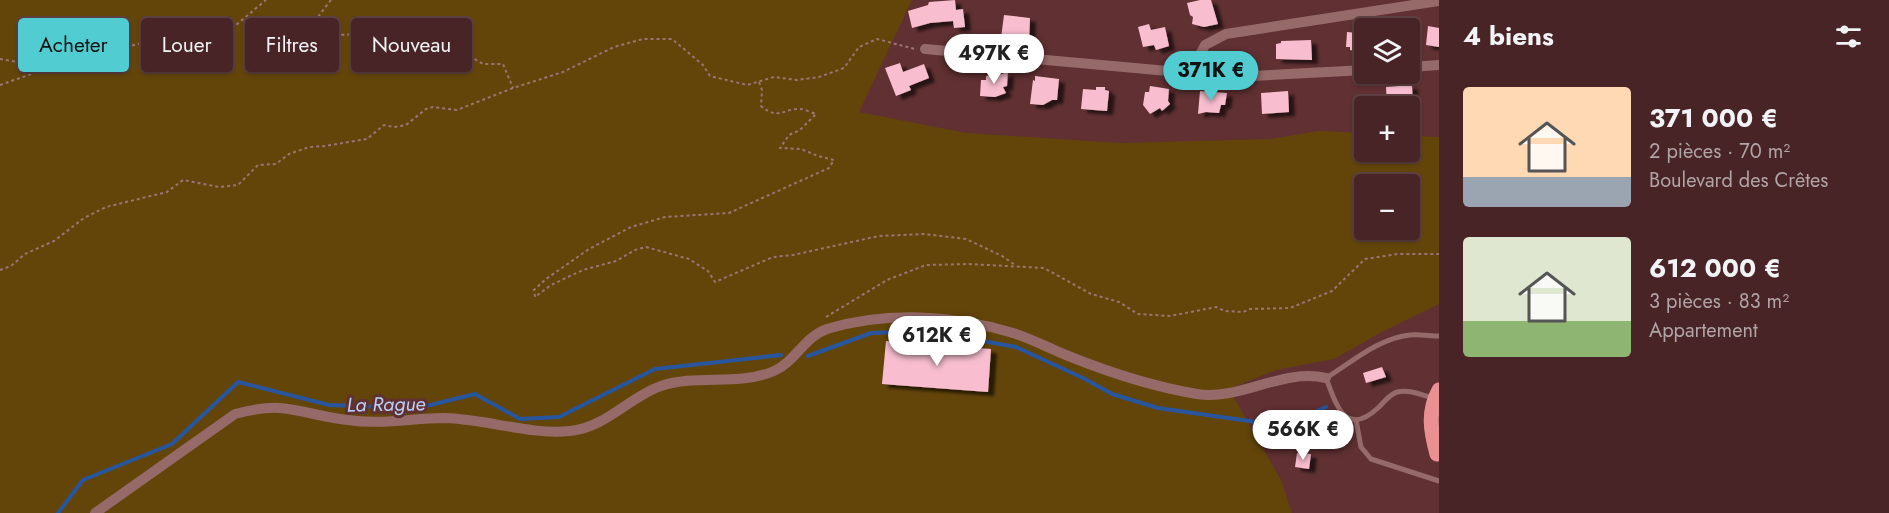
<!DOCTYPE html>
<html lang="fr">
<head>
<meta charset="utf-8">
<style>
	:root { --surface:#482426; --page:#523032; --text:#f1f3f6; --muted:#b1a4a7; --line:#604143; --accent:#51ccd1 }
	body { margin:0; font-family:Jost,sans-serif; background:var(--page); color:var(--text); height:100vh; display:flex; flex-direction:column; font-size:22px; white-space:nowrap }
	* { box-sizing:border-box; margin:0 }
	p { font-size:20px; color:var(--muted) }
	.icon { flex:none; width:33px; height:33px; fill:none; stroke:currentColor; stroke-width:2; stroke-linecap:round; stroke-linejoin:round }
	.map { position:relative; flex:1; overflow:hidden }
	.details { display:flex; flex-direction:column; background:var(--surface); width:450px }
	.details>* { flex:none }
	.hud { position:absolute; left:18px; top:18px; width:570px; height:54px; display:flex; gap:12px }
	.tools { position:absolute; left:1354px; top:18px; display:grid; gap:12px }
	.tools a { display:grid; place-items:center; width:66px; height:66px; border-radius:6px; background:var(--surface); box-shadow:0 2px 4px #0004,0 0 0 2px var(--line); font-size:30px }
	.price { position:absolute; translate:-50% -51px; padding:0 14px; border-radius:21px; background:#fff; color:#222; font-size:20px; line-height:39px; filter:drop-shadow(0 2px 3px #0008) }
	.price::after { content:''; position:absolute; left:50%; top:36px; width:18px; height:14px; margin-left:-9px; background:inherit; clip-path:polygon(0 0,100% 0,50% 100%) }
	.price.selected { background:var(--accent); color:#111 }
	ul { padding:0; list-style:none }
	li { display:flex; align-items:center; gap:18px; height:150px; padding:0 24px }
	li span { display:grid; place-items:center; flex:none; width:168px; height:120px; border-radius:6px; color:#555 }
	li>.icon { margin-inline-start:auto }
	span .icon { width:72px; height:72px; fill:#fffc; stroke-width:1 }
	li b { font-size:26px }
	h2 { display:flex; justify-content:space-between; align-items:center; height:72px; padding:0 24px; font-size:26px }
	.tag { padding:0 21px; border-radius:6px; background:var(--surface); box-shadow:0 2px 4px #0004,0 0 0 2px var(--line); font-size:21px; line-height:54px }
	.tag.selected { background:var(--accent); color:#111 }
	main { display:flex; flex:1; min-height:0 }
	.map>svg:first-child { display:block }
	.green { fill:#63450a; fill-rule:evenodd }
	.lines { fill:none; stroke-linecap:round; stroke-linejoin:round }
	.stream { stroke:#27569e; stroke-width:4 }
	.building { fill:#f8becf; filter:url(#shadow) }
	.path { stroke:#9d7475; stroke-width:2; stroke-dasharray:3 3; stroke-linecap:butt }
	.service { stroke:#976a6a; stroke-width:5 }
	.minor { stroke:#976a6a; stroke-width:10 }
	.primary-bridge { stroke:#ea9092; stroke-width:15 }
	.labels { text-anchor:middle; stroke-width:6; stroke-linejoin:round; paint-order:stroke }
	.water-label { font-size:20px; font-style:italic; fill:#b6d1f9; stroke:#603032 }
</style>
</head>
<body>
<main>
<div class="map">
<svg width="1439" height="513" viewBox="0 0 1439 513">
	<defs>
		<filter id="shadow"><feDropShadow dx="6" dy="4" stdDeviation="1.5" flood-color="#0009"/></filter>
	</defs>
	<rect width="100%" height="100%" fill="#603032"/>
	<!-- green -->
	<path class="green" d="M0,0H912L859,112L966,133L1121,143L1272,139L1318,131L1365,133V152H1410V136L1439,137V304L1380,333L1334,359L1276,370L1229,389L1281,480L1292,513H0ZM1365,184H1410V230H1365Z"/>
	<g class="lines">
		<!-- stream -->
		<g class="stream">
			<polyline points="808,356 871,333 896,332 966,338 1016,347 1085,379 1112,394 1158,408 1285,426 1326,407"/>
			<polyline points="58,513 83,480 172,444 238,382 329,405 418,408 475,394 520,419 559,417 655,369 781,355"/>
		</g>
	</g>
	<!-- building -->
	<g class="building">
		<polygon points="955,0 956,10 963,9 965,27 954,28 953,21 930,23 912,28 908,11 928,5 929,2"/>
		<polygon points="1200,0 1211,0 1218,24 1204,27 1192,24 1193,17 1190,15 1187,3"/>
		<polygon points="1004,15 1030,18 1029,43 1010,42 1010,39 1001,38"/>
		<polygon points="1149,24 1151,30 1165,27 1169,46 1156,50 1154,45 1143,47 1138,27"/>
		<polygon points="1357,25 1365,26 1365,54 1355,53 1356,51 1350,50 1350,47 1346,47 1347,32 1357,33"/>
		<polygon points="1428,26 1439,28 1439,47 1426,45"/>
		<polygon points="1311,40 1312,60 1276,59 1276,44 1281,43 1281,41"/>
		<polygon points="900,63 903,72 924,64 929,78 909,86 911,90 896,96 885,68"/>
		<polygon points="1008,71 1007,86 1003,87 1006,93 995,97 980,96 981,80 986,80 986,76 1002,74"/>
		<polygon points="1035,76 1059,79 1057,100 1052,100 1043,105 1030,104 1033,80 1035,81"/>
		<polygon points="1412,85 1413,107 1387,106 1386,87"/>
		<polygon points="1150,86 1169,89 1168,101 1170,104 1162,111 1160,108 1150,114 1143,105 1145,92 1149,92"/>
		<polygon points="1096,87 1105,87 1105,90 1109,91 1107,111 1081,109 1083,89 1096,90"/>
		<polygon points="1200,91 1227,93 1225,105 1221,105 1219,113 1206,112 1198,114"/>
		<polygon points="1288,91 1289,112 1262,114 1261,93"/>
		<polygon points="886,341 991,349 988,392 882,384"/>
		<polygon points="1382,367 1386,377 1366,383 1363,373"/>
		<polygon points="1297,453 1311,454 1309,469 1295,467"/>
	</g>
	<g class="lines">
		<!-- path -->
		<g class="path">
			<polyline points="331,0 320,14 314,25 314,31 318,36 358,34 412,43 441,44 453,46 483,64 503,64 513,88"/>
			<polyline points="0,59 29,64 44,69"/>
			<path d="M759,82L762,90L761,106C779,121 783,108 801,109C805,109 812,113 816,114L800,130L789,135L780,148L801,149L818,156L834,160L829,168L729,213L665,217L631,227L589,249L546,279L534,290L535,297L551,285L583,270L616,261L635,250L646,247L689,259L708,271L715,282L773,257L793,255L879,236L924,234L966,239L1002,256L1015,265"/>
			<polyline points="0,85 63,63 173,35 217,33 230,30 266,0"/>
			<polyline points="0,270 11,266 25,254 54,241 84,218 106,207 167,192 183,180 219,187 238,185 258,165 276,164 289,154 309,147 325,146 367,139 384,125 394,127 406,125 426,109 433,107 457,110 513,88 563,72 614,47 643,39 672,39 703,65 710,76 747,85 774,77 797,80 819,77 844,68 859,47 877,39 915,49"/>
			<polyline points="826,317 887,280 926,265 969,264 1044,268 1091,294 1119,302 1138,314 1170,316 1216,307 1225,311 1243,312 1250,309 1290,308 1332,291 1365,259 1398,254 1439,254"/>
		</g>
		<!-- service -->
		<g class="service">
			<path d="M1433,398C1421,395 1409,389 1397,392C1390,394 1384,402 1379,407C1346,438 1337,407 1326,378C1352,362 1379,338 1410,335C1420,334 1430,336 1439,336"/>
			<polyline points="1356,420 1361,447 1371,459 1439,481"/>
		</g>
		<!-- minor -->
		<g class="minor">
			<polyline points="925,49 1234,77 1365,70"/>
			<polyline points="1410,67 1439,65"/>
			<polyline points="1190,74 1205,45 1226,34 1439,1"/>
			<path d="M95,513L235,414C250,410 265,407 280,408C303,410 325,418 348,420C380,425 413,418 445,418C487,419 528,435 570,431C607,427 629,397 661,386C697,374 739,386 774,371C796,361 804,337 827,329C887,311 954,315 1013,333C1033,339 1052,350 1071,357C1111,373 1155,387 1197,394C1240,401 1282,368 1326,378"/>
		</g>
		<!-- primary-bridge -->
		<path class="primary-bridge" d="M1437,454C1431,432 1427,412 1439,390"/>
	</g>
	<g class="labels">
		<!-- water labels -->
		<g class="water-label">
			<text transform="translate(386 404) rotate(-1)" y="7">La Rague</text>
		</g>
	</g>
</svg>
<div class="tools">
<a><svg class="icon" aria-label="layers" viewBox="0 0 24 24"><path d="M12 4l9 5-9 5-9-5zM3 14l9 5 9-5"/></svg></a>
<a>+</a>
<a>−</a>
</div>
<b class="price" style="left:994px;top:85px">497K €</b>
<b class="price selected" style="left:1211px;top:102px">371K €</b>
<b class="price" style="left:937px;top:367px">612K €</b>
<b class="price" style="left:1303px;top:461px">566K €</b>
<div class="hud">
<a class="tag selected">Acheter</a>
<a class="tag">Louer</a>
<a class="tag">Filtres</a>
<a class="tag">Nouveau</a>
</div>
</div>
<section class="details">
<h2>4 biens<svg class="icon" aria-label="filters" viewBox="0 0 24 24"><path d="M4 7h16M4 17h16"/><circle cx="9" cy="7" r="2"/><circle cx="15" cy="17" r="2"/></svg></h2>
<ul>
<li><span style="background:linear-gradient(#ffd9b3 75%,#9aa5b1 0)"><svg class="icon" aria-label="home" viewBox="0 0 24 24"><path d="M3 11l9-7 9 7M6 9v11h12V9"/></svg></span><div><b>371 000 €</b><p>2 pièces · 70 m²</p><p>Boulevard des Crêtes</p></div></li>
<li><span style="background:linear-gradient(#dfe7d0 70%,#8fb573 0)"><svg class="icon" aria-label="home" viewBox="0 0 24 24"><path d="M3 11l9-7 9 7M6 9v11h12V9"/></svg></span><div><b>612 000 €</b><p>3 pièces · 83 m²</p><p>Appartement</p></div></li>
</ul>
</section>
</main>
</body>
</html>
